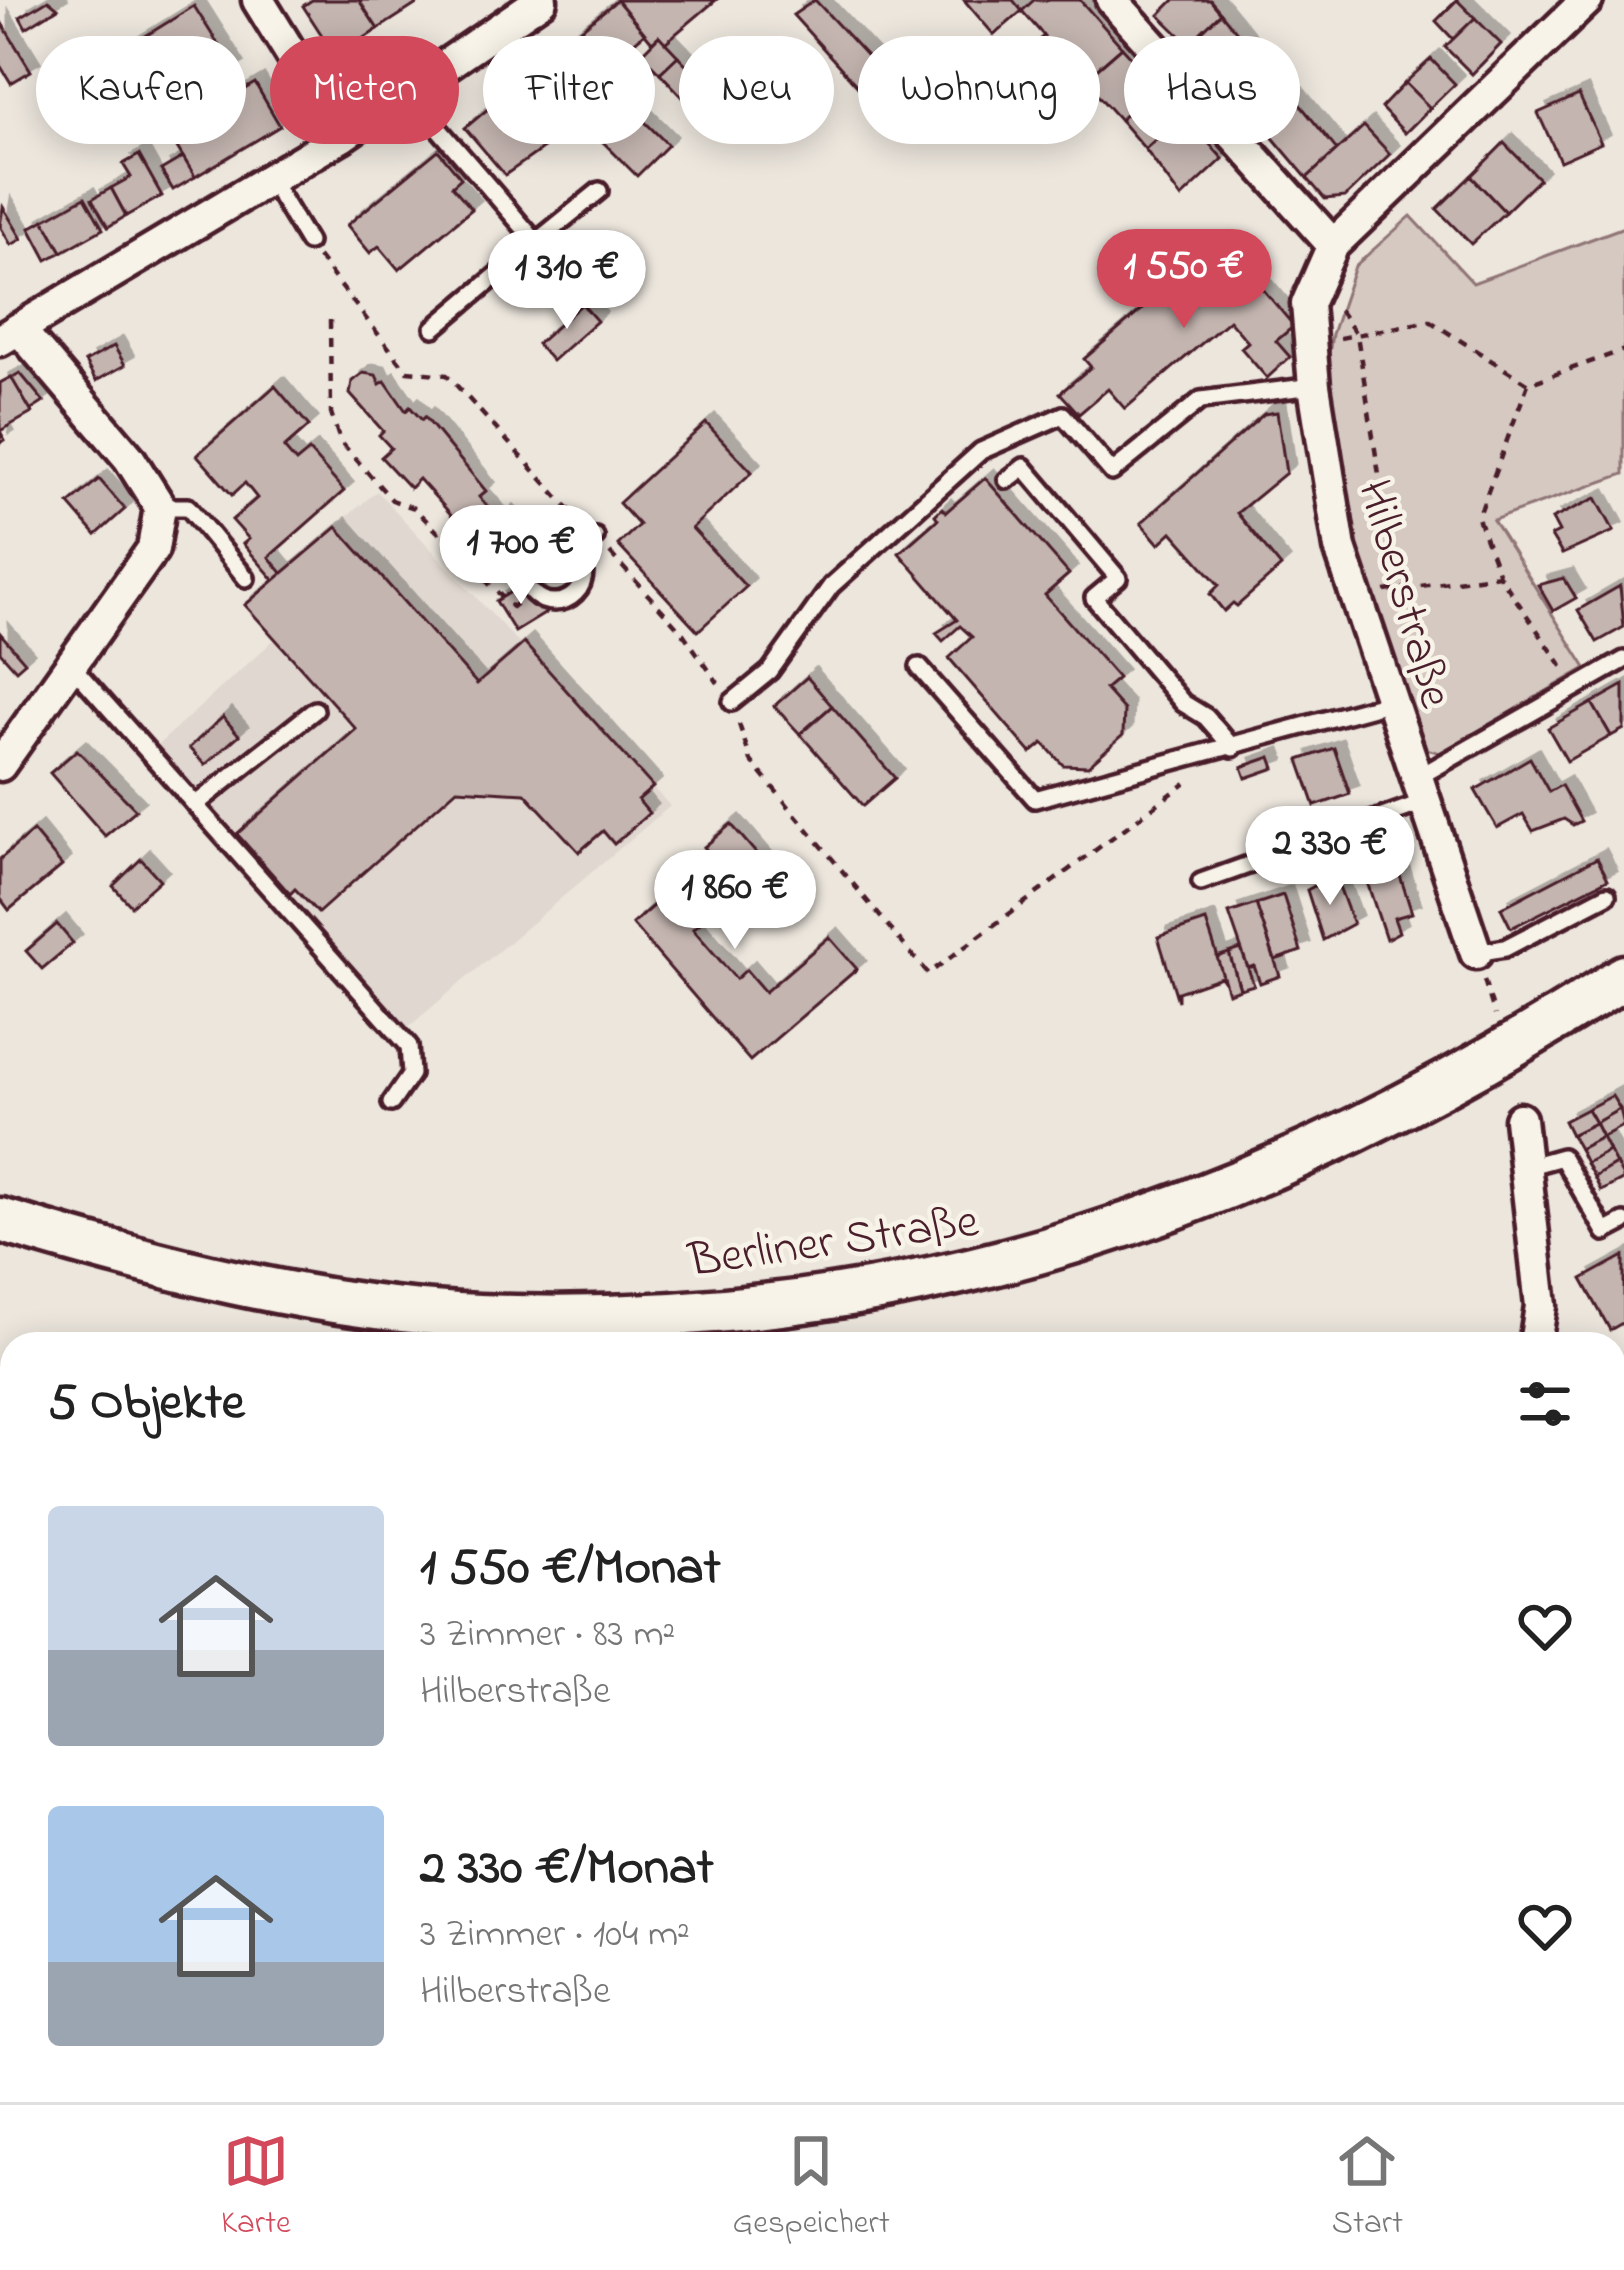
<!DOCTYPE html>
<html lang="de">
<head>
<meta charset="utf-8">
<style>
	:root { --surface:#fff; --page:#f6f6f6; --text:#222; --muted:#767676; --line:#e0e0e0; --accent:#d1495b }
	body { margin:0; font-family:"Indie Flower",sans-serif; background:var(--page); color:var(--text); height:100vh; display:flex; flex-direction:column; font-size:45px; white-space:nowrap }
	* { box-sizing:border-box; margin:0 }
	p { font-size:39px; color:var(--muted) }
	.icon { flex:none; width:66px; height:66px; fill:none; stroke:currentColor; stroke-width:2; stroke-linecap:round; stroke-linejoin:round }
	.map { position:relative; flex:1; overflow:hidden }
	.panel { position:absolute; left:0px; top:1332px; width:1626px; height:771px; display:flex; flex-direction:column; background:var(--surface); border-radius:36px 36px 0 0; box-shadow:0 6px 30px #0003 }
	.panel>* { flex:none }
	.banner { position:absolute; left:36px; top:36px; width:1554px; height:108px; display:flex; gap:24px }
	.price { position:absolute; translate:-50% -102px; padding:0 27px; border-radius:42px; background:#fff; color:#222; font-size:39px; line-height:78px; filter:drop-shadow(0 3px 6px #0008) }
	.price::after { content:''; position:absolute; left:50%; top:72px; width:36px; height:27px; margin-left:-18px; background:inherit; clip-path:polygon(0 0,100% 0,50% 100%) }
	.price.active { background:var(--accent); color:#fff }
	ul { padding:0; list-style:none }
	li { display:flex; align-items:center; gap:36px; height:300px; padding:0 48px }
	li span { display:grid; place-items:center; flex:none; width:336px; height:240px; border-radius:12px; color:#555 }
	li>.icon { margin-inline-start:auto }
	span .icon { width:144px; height:144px; fill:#fffc; stroke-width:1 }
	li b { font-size:51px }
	h2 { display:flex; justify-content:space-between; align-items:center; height:144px; padding:0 48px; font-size:51px }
	.tag { padding:0 42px; border-radius:54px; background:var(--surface); box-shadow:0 6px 30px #0003; font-size:42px; line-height:108px }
	.tag.active { background:var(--accent); color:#fff }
	.tab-bar { display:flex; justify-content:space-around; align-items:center; height:168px; border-top:3px solid var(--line); background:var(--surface); font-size:33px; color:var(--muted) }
	.tab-bar a { display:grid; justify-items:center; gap:6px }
	.tab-bar .active { color:var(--accent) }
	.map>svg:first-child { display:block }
	.built { fill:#e0d7d0 }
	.green { fill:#d5c9c2; stroke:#907476; stroke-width:3 }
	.building { fill:#c4b5b0; stroke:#4a1f2b; stroke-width:3; filter:url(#shadow) }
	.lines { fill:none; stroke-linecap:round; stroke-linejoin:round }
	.service-casing { stroke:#4a1f2b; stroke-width:24 }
	.minor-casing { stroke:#4a1f2b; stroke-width:39 }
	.secondary-casing { stroke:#4a1f2b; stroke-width:51 }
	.path { stroke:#4a1f2b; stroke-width:4.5; stroke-dasharray:9 9; stroke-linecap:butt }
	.service { stroke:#f7f3e8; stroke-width:15 }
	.minor { stroke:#f7f3e8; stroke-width:30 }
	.secondary { stroke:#f7f3e8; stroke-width:42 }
	.labels { text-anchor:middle; stroke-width:9; stroke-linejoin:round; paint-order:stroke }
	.street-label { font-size:48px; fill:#4a1f2b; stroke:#f7f3e8 }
</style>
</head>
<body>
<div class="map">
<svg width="1624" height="2102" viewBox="0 0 1624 2102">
	<defs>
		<filter id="shadow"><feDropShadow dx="9" dy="-9" stdDeviation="0" flood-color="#0004"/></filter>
	</defs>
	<rect width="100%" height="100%" fill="#ece6dd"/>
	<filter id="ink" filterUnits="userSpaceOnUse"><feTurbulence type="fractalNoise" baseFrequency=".00833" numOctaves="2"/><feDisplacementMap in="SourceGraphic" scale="24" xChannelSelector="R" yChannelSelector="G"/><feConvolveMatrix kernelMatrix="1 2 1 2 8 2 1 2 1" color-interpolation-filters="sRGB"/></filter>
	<g filter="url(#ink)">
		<!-- built -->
		<polygon class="built" points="377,491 670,806 399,1035 149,753 275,639 245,605"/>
		<!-- green -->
		<polygon class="green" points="1411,216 1473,283 1624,227 1624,474 1493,520 1586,668 1440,753 1416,746 1354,569 1326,374 1332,334 1355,266"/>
		<!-- building -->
		<g class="building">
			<polygon points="48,0 58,8 26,28 20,17"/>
			<polygon points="312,0 359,0 378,29 336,57 303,6"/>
			<polygon points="359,0 423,0 378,29"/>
			<polygon points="617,0 645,33 630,46 626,42 597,73 569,39"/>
			<polygon points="617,0 716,0 665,43 659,36 652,42"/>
			<polygon points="815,0 879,69 859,88 793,15"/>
			<polygon points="964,0 1013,0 1022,11 994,35"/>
			<polygon points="1034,0 1080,0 1122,47 1084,80 1062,54 1053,62 1035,43 1044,36 1022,11"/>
			<polygon points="1174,0 1210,0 1221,13 1189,44 1159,15"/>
			<polygon points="1457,0 1475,18 1453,39 1436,21"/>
			<polygon points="194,6 235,71 124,133 87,72"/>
			<polygon points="1221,13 1254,53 1222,80 1189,44"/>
			<polygon points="1475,18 1501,44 1472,74 1445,47"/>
			<polygon points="0,20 31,71 11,83 0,65"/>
			<polygon points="659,36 678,56 660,73 641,54"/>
			<polygon points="1122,47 1158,86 1120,120 1084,80"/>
			<polygon points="1254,53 1289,91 1258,120 1222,80"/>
			<polygon points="678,56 713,92 695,110 660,73"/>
			<polygon points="714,58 742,86 725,104 697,76"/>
			<polygon points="1431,59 1455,84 1430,108 1405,83"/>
			<polygon points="520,82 560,130 548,139 551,143 505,175 465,128"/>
			<polygon points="255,83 280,126 195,177 169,134"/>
			<polygon points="1405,83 1430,108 1405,133 1381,108"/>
			<polygon points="1158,86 1184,115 1145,149 1120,120"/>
			<polygon points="1289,91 1337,150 1307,178 1258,120"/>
			<polygon points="713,92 735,114 716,132 695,110"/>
			<polygon points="1579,95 1601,143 1560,161 1538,113"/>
			<polygon points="622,99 668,145 637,176 591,130"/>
			<polygon points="1184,115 1223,159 1181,198 1145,149"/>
			<polygon points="1364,126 1390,154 1345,197 1325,199 1307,178"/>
			<polygon points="1504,143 1539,179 1505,212 1471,176"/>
			<polygon points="438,150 461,178 452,186 472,209 399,270 379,246 370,253 347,225"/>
			<polygon points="139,155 162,196 126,216 111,188 131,177 123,164"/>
			<polygon points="183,157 195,177 173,190 161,170"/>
			<polygon points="1471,176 1505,212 1471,244 1437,209"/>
			<polygon points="111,188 126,216 108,227 92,199"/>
			<polygon points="85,197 103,229 62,252 44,220"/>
			<polygon points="3,207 22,239 11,245 0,226"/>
			<polygon points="44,220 62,252 47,260 30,228"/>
			<polygon points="1222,241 1294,326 1276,341 1290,357 1267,378 1241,348 1248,342 1229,320 1125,409 1108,389 1079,414 1060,393 1091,367 1084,359"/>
			<polygon points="582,304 597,321 552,361 537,344"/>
			<polygon points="114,346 125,365 96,381 85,362"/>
			<polygon points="20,373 44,402 30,411 11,378"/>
			<polygon points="363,373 376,375 380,384 385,381 406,411 410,407 422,420 425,417 486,491 479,497 499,520 505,514 520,531 483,564 468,547 475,541 419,479 410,488 381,457 391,448 379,435 383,431 350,394 352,381"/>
			<polygon points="11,377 32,413 0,431 5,440 0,443 0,383"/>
			<polygon points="275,386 309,426 284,448 296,462 309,451 344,491 269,557 283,574 275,581 243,544 249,539 232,520 257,498 245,483 232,495 197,455"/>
			<polygon points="1277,412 1286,473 1237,513 1281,567 1237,606 1233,603 1224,611 1210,594 1219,585 1172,532 1159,544 1141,523 1264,414"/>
			<polygon points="706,423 752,472 692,528 746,587 698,631 618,545 639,525 619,503"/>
			<polygon points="985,478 1069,574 1045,595 1118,678 1105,689 1124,710 1123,735 1088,766 1063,765 1043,743 1031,753 949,658 972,637 960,626 943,641 936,633 957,620 899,553 938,519 935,515 942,508 946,512"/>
			<polygon points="99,479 125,509 96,535 69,504"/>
			<polygon points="1596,498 1614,531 1562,554 1551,536 1559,532 1552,519"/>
			<polygon points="337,527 477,684 524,643 653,787 638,800 649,813 614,844 603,831 579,852 525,793 457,789 318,913 295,889 290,894 237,834 356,729 245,605"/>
			<polygon points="1564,578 1576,598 1553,611 1538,585"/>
			<polygon points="527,582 546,613 515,632 496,601"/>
			<polygon points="1620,586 1624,627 1597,642 1578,610"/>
			<polygon points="0,633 25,662 16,670 0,652"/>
			<polygon points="807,677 832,706 800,734 774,706"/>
			<polygon points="1624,685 1624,729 1611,736 1592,703"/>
			<polygon points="1592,703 1611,736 1567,761 1548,728"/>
			<polygon points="832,706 895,778 863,806 800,734"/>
			<polygon points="223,717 239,735 205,765 189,748"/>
			<polygon points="1334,748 1350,794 1315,806 1299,760"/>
			<polygon points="77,750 136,810 105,836 50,773"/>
			<polygon points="1271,757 1275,768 1246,778 1242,767"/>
			<polygon points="1530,758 1549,792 1561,785 1581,821 1573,825 1564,819 1533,831 1523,814 1497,828 1475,790"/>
			<polygon points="731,824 767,866 693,929 736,979 746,970 765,992 829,937 857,969 750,1061 632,924 711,855 704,847"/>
			<polygon points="33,831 62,866 9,910 0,898 0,859"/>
			<polygon points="1394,857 1412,913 1394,918 1399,932 1386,939 1362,867"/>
			<polygon points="1597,858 1608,879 1511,928 1501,908"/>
			<polygon points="141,859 160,880 131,906 113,886"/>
			<polygon points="1324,881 1337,881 1353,924 1323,940 1307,890"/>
			<polygon points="1283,895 1301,951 1275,960 1256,904"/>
			<polygon points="1256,904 1280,976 1260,983 1254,966 1248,968 1229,913"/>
			<polygon points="1206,921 1227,985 1221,977 1178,992 1178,1001 1158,937"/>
			<polygon points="57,924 73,943 42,969 26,951"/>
			<polygon points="1241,949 1254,985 1240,989 1229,953"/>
			<polygon points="1229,953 1240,989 1228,993 1217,957"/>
			<polygon points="1612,1096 1620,1109 1595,1123 1587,1109"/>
			<polygon points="1587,1109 1595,1123 1571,1135 1564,1121"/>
			<polygon points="1620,1109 1624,1125 1602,1137 1595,1123"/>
			<polygon points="1595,1123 1602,1137 1579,1149 1571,1135"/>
			<polygon points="1602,1137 1609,1151 1586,1163 1579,1149"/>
			<polygon points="1609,1151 1616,1164 1594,1177 1586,1163"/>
			<polygon points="1616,1164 1624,1179 1601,1191 1594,1177"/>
			<polygon points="1624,1256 1624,1322 1610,1330 1582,1279"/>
			<polygon points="1624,1378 1624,1419 1614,1424 1614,1383"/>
			<polygon points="1624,1450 1624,1492 1614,1498 1614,1455"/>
			<polygon points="1622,1531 1624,1571 1614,1577 1614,1535"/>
			<polygon points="1624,1732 1624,1781 1614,1787 1614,1738"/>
		</g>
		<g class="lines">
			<!-- service casing -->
			<g class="service-casing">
				<g id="service">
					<polyline points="408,93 536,242 434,328"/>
					<polyline points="270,179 308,242"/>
					<polyline points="536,242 599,191"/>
					<polyline points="1007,480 1024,467 1118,578 1094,598 1183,703 1206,717 1233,748"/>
					<polyline points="160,507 188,507 246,578"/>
					<circle cx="554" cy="572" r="30"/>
					<polyline points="577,552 595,537"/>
					<polyline points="73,667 409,1046 411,1074 391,1103"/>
					<polyline points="919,667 1035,799 1391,702"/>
					<polyline points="732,702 770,671 831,586 981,451 1063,415 1112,472 1201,400 1314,386"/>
					<polyline points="1415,779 1624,660"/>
					<polyline points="195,805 315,710"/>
					<polyline points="1201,882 1424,802"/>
					<polyline points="1476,953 1505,948 1607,895"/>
					<polyline points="1526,1167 1562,1157 1605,1232 1624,1222"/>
				</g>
			</g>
			<!-- minor casing -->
			<g class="minor-casing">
				<g id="minor">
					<polyline points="258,0 342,136"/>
					<polyline points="1112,0 1333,245"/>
					<polyline points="0,340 342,136 541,0"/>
					<polyline points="0,765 153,549 160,507 129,458 19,329"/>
					<polyline points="1476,953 1340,548 1314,386 1307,304 1333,245 1587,0"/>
					<polyline points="1520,1119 1541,1306 1535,1344"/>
					<polyline points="1614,1690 1624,1687"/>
					<polyline points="1382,2102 1384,2091"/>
				</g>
			</g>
			<!-- secondary casing -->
			<g class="secondary-casing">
				<path id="secondary" d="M0,1220C156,1267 316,1309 479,1316C911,1334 1265,1208 1624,977"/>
			</g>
			<!-- path -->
			<g class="path">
				<polyline points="318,257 407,371 447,375 582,523"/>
				<polyline points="1339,310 1357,335 1397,589"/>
				<polyline points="330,320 331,413 340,441 392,500 414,508 512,607 530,592"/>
				<polyline points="1340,338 1430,321 1528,384 1624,350"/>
				<polyline points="1528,384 1478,518 1499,575 1564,669"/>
				<polyline points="610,553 682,632 718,683"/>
				<polyline points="1385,591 1499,575"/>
				<polyline points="739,724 751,761 928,974 1186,783"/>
				<polyline points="1484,980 1495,1015"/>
			</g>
			<!-- service -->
			<use href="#service" class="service"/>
			<!-- minor -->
			<use href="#minor" class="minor"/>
			<!-- secondary -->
			<use href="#secondary" class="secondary"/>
		</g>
	</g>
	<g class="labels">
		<!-- street labels -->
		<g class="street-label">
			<text transform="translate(1408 593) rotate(74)" y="17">Hilberstraße</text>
			<text transform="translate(833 1238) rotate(-8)" y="17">Berliner Straße</text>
		</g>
	</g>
</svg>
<b class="price active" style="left:1184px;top:331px">1 550 €</b>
<b class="price" style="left:567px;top:332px">1 310 €</b>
<b class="price" style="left:521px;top:607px">1 700 €</b>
<b class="price" style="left:1330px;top:908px">2 330 €</b>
<b class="price" style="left:735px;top:952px">1 860 €</b>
<div class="banner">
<a class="tag">Kaufen</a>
<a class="tag active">Mieten</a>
<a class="tag">Filter</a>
<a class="tag">Neu</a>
<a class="tag">Wohnung</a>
<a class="tag">Haus</a>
</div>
<section class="panel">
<h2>5 Objekte<svg class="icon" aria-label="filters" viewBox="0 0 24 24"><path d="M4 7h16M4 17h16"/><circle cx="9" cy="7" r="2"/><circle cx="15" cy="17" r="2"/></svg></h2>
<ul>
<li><span style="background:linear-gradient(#c9d6e8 60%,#9aa5b1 0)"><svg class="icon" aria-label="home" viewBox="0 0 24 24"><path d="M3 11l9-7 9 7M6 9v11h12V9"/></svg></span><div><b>1 550 €/Monat</b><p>3 Zimmer · 83 m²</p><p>Hilberstraße</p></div><svg class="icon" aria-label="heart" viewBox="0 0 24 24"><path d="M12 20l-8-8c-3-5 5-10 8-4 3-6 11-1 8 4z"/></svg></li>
<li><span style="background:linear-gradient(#a9c7e8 65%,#9aa5b1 0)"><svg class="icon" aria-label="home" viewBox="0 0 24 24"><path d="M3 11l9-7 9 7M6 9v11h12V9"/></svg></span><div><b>2 330 €/Monat</b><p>3 Zimmer · 104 m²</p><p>Hilberstraße</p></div><svg class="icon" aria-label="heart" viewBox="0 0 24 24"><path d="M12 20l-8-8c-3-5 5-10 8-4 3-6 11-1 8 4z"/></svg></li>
</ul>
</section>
</div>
<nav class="tab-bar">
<a class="active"><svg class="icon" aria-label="map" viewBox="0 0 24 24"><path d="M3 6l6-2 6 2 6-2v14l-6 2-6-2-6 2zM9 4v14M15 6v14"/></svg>Karte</a>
<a><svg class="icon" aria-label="saved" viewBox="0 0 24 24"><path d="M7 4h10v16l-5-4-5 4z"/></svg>Gespeichert</a>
<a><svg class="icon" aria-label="home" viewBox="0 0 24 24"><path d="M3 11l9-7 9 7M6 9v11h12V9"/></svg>Start</a>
</nav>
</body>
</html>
